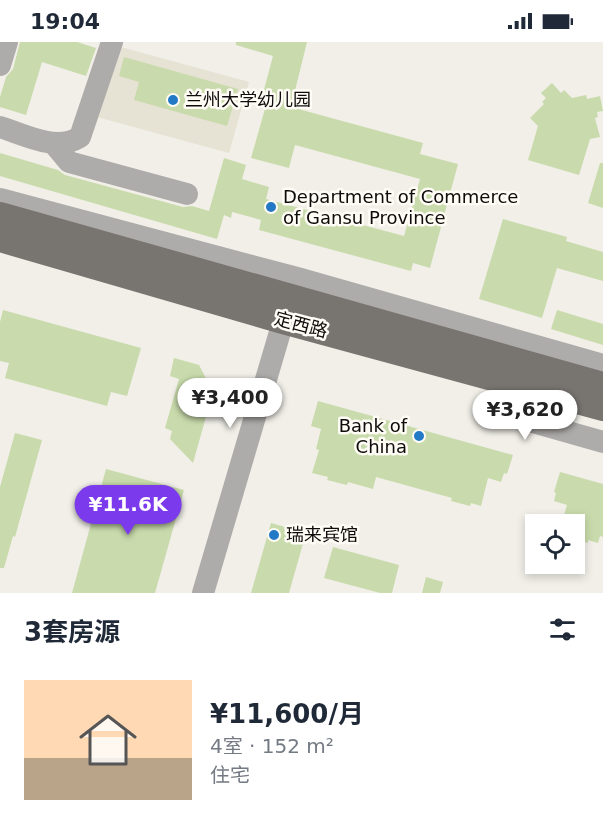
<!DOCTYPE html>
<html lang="zh">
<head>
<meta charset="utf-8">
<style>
	:root { --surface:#fff; --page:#f6f6f7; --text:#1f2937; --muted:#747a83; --line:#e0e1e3; --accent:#7c3aed }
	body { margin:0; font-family:"DejaVu Sans","Noto Sans SC",sans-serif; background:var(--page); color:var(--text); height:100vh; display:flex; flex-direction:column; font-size:22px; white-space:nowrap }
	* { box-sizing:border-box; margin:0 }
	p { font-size:20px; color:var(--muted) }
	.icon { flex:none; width:33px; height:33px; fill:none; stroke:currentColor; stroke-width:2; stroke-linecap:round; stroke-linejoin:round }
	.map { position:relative; height:551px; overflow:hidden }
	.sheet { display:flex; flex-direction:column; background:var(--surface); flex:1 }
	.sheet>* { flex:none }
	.buttons { position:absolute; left:525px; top:472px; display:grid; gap:12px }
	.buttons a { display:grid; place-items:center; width:60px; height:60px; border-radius:0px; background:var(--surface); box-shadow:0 3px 9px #0003; font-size:30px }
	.price { position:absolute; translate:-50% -51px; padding:0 14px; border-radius:21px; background:#fff; color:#222; font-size:20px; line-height:39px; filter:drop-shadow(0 2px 3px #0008) }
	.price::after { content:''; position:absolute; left:50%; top:36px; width:18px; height:14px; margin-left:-9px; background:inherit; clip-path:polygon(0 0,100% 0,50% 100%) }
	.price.active { background:var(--accent); color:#fff }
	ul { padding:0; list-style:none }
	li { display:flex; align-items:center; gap:18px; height:150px; padding:0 24px }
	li+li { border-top:2px solid var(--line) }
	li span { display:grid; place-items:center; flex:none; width:168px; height:120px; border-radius:0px; color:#555 }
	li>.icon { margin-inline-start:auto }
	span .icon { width:72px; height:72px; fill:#fffc; stroke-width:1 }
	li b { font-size:26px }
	h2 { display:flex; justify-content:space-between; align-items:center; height:72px; padding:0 24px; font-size:26px }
	.status { display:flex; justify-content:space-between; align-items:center; height:42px; padding:0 30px; background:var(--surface); direction:ltr }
	.status svg { height:16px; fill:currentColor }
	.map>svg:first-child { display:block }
	.built { fill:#e6e2d4 }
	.building { fill:#c9dbac }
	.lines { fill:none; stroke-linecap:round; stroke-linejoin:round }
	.minor { stroke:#aeacaa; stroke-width:22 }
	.major { stroke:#787470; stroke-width:28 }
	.poi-dot { fill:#2479c7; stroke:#fefcf5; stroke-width:2 }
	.labels { text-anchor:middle; stroke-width:5; stroke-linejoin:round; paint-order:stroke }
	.poi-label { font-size:18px; fill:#0d0c0a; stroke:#fefcf5; text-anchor:start }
	.street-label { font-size:18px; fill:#0d0c0a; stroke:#fefcf5 }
</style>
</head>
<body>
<div class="status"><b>19:04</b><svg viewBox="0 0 49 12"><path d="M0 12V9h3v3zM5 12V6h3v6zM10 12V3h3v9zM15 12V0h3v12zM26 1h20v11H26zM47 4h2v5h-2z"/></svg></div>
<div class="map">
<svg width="603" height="551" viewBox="0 0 603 551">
	<rect width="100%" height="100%" fill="#f1efe8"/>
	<!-- built -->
	<polygon class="built" points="117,4 249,40 229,111 97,75"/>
	<!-- building -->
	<g class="building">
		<polygon points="20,0 77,0 96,6 86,34 42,20 26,73 0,65 0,55 6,35 13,27"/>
		<polygon points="236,0 307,0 291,65 423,101 420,112 458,122 430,226 413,221 411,229 259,188 261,178 232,170 231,176 224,173 217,197 0,134 0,111 58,128 65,133 183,165 192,164 209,169 224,116 246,123 242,137 269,145 266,157 404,194 420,137 295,103 289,126 251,116 268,56 262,55 273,14 236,3"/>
		<polygon points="124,15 238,47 227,84 134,58 139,40 119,34"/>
		<polygon points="552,41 561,51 564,48 572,56 586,53 587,57 600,54 603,69 597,70 598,75 595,76 600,95 590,97 579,133 528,118 538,84 530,76 544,62 542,60 546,56 541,51"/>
		<polygon points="600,121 603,121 603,166 588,161"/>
		<polygon points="503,177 567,195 566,199 603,210 603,239 557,226 542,276 479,257"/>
		<polygon points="3,268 141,306 127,354 111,350 107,364 5,336 9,321 0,319 0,280"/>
		<polygon points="557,268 603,282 603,303 551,287"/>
		<polygon points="174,316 199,323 213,350 193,421 170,397 172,389 165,386 179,337 170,334"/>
		<polygon points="318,359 513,413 507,432 504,431 501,440 488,436 481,464 471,461 470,464 451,459 452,456 376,435 373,447 348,440 347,443 327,438 328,435 312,431 319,408 316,407 321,387 311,384"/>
		<polygon points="15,391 42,398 15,495 13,494 4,526 0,526 0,445"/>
		<polygon points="106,427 184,448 155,551 72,551"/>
		<polygon points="560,430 603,442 603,495 600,494 598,501 588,498 588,501 574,497 574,483 561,483 567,463 554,459 556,451 554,450"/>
		<polygon points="271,481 306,491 289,551 251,551"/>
		<polygon points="333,505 399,523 392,551 380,551 324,536"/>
		<polygon points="426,535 443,540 440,551 422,551"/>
	</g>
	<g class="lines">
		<!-- minor -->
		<g class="minor">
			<polyline points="0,23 7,0"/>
			<path d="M0,85C25,93 56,110 80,95L112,0"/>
			<polyline points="54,102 69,120 187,152"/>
			<polyline points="0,157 297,236 603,323"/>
			<polyline points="532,344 522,377 603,400"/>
			<polyline points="203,551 288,263"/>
		</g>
		<!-- major -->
		<g class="major">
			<polyline points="0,174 603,344"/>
			<polyline points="0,196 283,278 603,365"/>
		</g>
	</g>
	<!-- markers -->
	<g class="poi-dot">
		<circle cx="173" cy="58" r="6"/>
		<circle cx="271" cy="165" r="6"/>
		<circle cx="419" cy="394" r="6"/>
		<circle cx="274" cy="493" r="6"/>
	</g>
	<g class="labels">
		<!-- poi labels -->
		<g class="poi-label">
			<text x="185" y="64">兰州大学幼儿园</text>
			<text x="283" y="161">Department of Commerce<tspan x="283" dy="21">of Gansu Province</tspan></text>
			<text x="407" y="390" text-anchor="end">Bank of<tspan x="407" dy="21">China</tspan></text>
			<text x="286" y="499">瑞来宾馆</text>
		</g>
		<!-- street labels -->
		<g class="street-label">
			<text transform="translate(301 283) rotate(15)" y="6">定西路</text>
		</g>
	</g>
</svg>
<div class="buttons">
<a><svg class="icon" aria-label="locate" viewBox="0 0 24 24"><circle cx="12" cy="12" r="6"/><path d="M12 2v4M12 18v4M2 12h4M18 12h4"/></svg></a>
</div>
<b class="price" style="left:230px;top:387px">¥3,400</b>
<b class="price" style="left:525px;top:399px">¥3,620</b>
<b class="price active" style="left:128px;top:494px">¥11.6K</b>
</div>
<section class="sheet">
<h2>3套房源<svg class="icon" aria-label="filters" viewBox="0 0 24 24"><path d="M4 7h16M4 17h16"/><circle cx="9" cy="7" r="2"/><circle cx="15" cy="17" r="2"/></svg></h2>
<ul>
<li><span style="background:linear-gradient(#ffd9b3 65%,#b9a48a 0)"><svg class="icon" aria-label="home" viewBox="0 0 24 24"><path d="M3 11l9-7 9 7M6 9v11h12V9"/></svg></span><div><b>¥11,600/月</b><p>4室 · 152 m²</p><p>住宅</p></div></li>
</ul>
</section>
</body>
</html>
